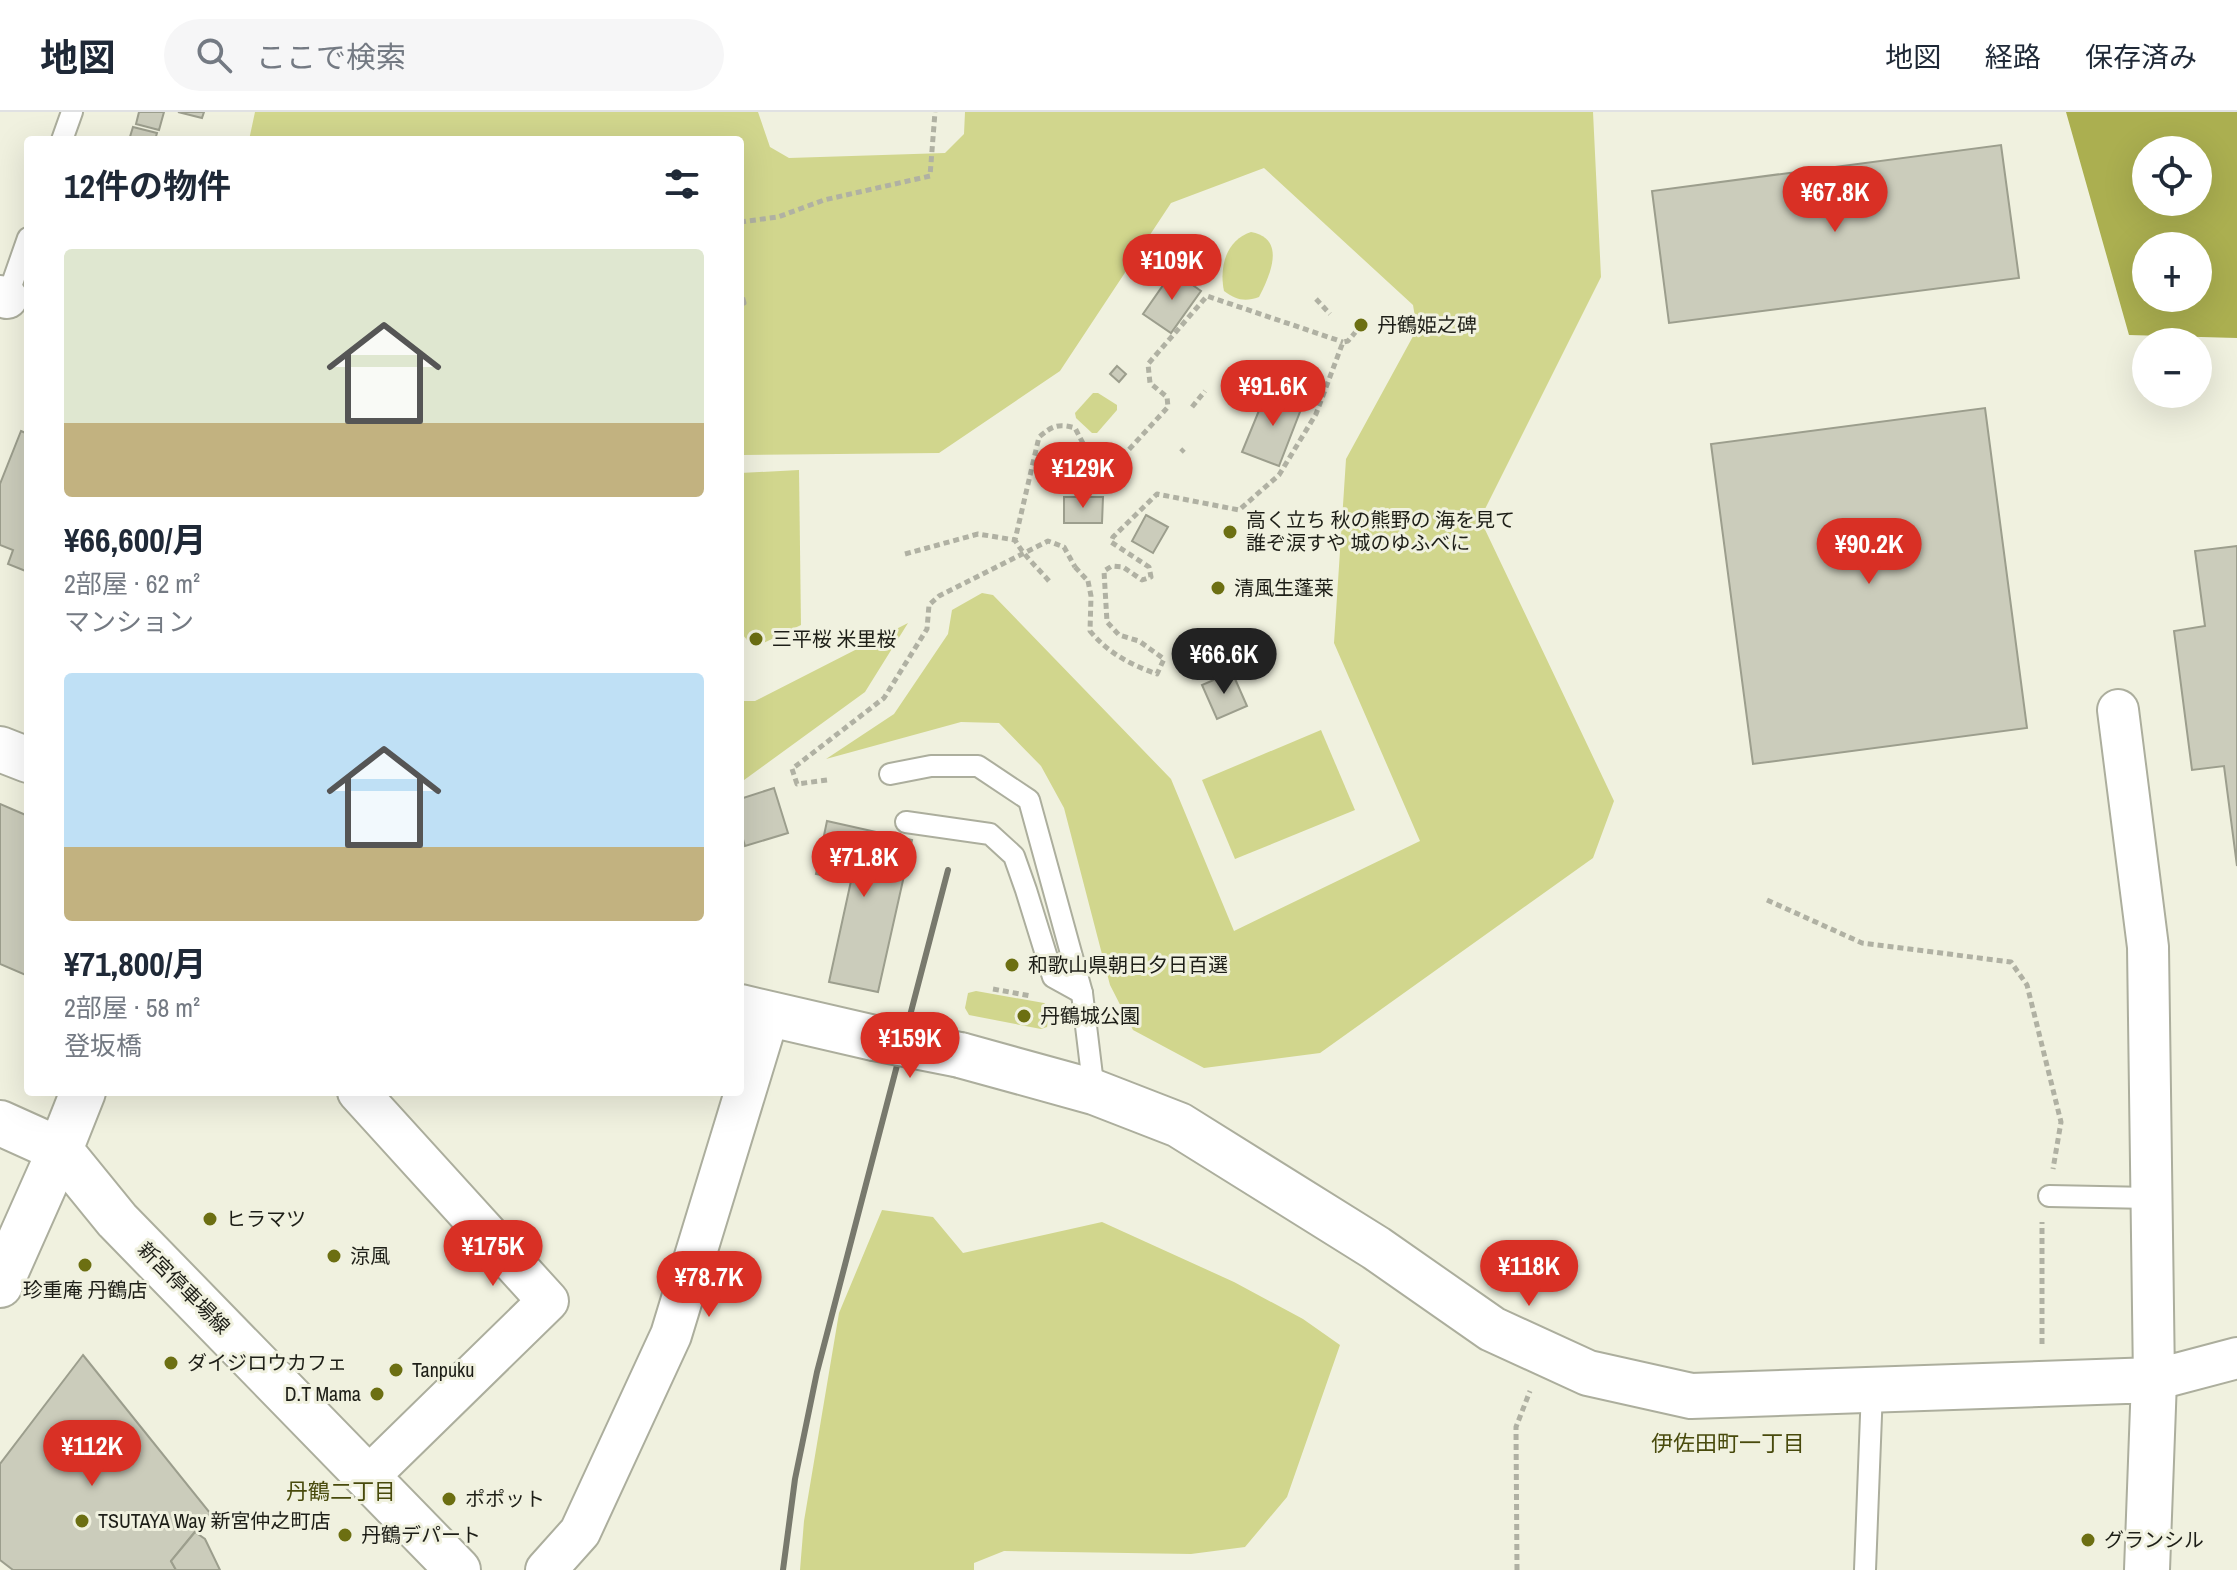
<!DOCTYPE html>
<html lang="ja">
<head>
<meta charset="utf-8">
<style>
	:root { --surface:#fff; --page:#f6f6f7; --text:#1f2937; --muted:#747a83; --line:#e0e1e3; --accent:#d93025 }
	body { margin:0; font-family:"Archivo Narrow","Noto Sans JP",sans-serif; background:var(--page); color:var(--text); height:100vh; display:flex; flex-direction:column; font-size:30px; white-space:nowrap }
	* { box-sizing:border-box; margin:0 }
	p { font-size:26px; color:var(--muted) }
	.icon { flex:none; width:44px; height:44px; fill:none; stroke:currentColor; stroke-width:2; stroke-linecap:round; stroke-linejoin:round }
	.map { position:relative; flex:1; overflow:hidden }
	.details { position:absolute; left:24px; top:24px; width:720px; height:960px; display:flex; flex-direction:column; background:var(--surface); border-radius:8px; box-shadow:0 8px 32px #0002 }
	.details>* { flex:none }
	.buttons { position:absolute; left:2132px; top:24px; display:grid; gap:16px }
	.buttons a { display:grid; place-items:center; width:80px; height:80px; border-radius:50%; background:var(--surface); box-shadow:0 8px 32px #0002; font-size:40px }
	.price { position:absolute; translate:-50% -68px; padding:0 18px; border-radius:28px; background:var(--accent); color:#fff; font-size:26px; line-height:52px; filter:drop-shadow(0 2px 4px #0008) }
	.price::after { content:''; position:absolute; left:50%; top:48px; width:24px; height:18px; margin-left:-12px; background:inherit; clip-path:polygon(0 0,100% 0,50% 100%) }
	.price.active { background:#222; color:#fff }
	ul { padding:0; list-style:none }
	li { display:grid; align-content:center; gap:16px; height:424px; padding:0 40px }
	li span { display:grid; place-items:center; height:248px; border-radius:8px; color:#555 }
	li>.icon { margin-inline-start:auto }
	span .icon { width:144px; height:144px; fill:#fffc; stroke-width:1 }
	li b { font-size:34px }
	h2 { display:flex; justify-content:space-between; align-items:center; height:96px; padding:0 40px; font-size:34px }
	header { display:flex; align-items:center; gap:48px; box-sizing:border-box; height:112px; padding:0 40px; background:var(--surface); border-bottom:2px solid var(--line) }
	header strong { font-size:38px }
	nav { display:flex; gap:44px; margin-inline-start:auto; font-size:28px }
	.search { width:560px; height:72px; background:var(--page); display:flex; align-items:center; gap:20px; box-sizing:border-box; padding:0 28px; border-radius:44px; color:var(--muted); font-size:30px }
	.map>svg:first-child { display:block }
	.green { fill:#d1d68d }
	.water { fill:#abaf50; fill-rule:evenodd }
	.building { fill:#cbccbb; stroke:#9c9e8d; stroke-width:2 }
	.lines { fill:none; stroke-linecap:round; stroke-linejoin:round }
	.lane-casing { stroke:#acae9d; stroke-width:24 }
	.street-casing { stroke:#acae9d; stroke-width:44 }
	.secondary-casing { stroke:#acae9d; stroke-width:48 }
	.primary-casing { stroke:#acae9d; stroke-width:48 }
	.path { stroke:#b0b1a3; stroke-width:5; stroke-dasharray:6 4; stroke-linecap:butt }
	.lane { stroke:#fff; stroke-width:20 }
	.street { stroke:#fff; stroke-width:40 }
	.secondary { stroke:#fff; stroke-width:44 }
	.primary { stroke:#fff; stroke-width:44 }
	.rail { stroke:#78796d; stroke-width:6 }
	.secondary-bridge-casing { stroke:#acae9d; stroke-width:48; stroke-linecap:butt }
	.path-bridge { stroke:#b0b1a3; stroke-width:5; stroke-dasharray:6 4; stroke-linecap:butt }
	.secondary-bridge { stroke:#fff; stroke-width:44 }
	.poi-dot { fill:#6c6f12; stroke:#f0f1df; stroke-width:3 }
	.labels { text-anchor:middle; stroke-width:6; stroke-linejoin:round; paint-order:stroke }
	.poi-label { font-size:20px; fill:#1d1e17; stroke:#f0f1df; text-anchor:start }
	.street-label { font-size:20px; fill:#1d1e17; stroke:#f0f1df }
	.neighbourhood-label { font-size:22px; fill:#484a0c; stroke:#f0f1df }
</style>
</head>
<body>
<header>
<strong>地図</strong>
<div class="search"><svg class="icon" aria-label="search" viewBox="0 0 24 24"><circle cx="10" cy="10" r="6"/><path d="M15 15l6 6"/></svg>ここで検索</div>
<nav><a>地図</a><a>経路</a><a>保存済み</a></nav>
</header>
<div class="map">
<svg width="2237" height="1458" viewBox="0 0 2237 1458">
	<rect width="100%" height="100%" fill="#f0f1df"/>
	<!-- green -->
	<g class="green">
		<polygon points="255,0 758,0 770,35 789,46 945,41 964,22 965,0 1593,0 1601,165 1480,407 1614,689 1593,746 1320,941 1204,956 1133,918 1110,873 1064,696 1041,654 999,611 961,610 826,647 894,602 948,522 952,498 982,481 993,483 1171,667 1234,819 1420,729 1334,531 1346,347 1417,217 1413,193 1264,56 1171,91 1060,259 939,341 743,343 740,340 740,28 249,28"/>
		<path d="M1251,120C1287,127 1270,163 1259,185C1245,190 1236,188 1224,179C1219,155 1226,128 1251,120Z"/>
		<polygon points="1093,281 1098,281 1117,293 1117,298 1097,321 1092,321 1076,306 1075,301"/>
		<polygon points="799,358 801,513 753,536 740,519 740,361"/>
		<polygon points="908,511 865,580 740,671 740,589 755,589"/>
		<polygon points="1321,618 1355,698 1235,747 1202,668"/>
		<polygon points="976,879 1044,891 1050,896 1047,915 1041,917 969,903 965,896 968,881"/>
		<polygon points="882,1098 933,1105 963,1141 1102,1110 1234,1170 1303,1207 1340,1233 1287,1385 1245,1435 1191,1442 1004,1439 974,1451 974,1458 800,1458 804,1409 839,1201"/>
	</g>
	<!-- water -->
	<path class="water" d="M2066,0H2237V226L2129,223ZM2146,38H2198V90H2146ZM2146,134H2198V186H2146Z"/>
	<!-- building -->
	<g class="building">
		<polygon points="139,0 164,0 159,18 136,12"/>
		<polygon points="178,0 204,0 202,6"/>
		<polygon points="133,15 157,21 155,28 129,28"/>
		<polygon points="2001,33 2019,166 1669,211 1652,79"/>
		<polygon points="1173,159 1201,179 1171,221 1143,202"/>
		<polygon points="1117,254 1126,262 1119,270 1110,262"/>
		<polygon points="1267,279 1303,292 1279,354 1242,340"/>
		<polygon points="1985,296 2027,616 1753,652 1711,332"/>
		<polygon points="21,319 28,322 28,460 8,452 13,438 0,433 0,372"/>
		<polygon points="1064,385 1103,385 1102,411 1064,411"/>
		<polygon points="1146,403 1168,415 1153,441 1132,429"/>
		<polygon points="2237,434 2237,754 2224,654 2192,658 2174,519 2205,514 2195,439"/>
		<polygon points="1232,560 1247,594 1217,607 1202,573"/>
		<polygon points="774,676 788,721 745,734 740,717 740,687"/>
		<polygon points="0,692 28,704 28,864 0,852"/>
		<polygon points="827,709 912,728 878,880 829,870 851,769 816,762"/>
		<polygon points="83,1243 210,1401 171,1449 176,1458 13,1458 0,1448 0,1352"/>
		<polygon points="195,1420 205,1427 220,1458 176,1458 171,1449"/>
	</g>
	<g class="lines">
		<!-- lane casing -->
		<g class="lane-casing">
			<g id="lane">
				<polyline points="62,28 72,0"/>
				<polyline points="7,186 28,126"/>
				<polyline points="890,662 931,654 978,654 1029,688 1082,881 1094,980"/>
				<polyline points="906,710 990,722 1014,744 1026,778 1053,865 1082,881"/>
				<polyline points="2049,1084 2151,1086"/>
				<polyline points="1865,1458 1872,1278"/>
			</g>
		</g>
		<!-- street casing -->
		<g class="street-casing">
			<g id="street">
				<polyline points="0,184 7,186"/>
				<polyline points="2118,598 2148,835 2154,1268 2237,1246"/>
				<polyline points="358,980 548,1189 369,1364"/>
				<polyline points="546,1458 580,1420 671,1223 769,902"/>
			</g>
		</g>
		<!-- secondary casing -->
		<g class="secondary-casing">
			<g id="secondary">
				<polyline points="740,895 874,926"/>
				<polyline points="960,943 1094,980 1179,1013 1376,1136 1492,1217 1588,1261 1691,1284 2154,1268 2147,1458"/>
				<polyline points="0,1011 60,1038 0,1173"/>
			</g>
		</g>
		<!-- primary casing -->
		<g class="primary-casing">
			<g id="primary">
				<polyline points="0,637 28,648"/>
				<polyline points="83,980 60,1038 117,1108 458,1458"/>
			</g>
		</g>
		<!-- path -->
		<g class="path">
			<polyline points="740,110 778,105 824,88 930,64 935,0"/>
			<polyline points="740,176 744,191 740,191"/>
			<polyline points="1316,187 1330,202"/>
			<polyline points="1192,295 1205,279"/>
			<polyline points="1181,340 1184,337"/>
			<polyline points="905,442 978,422 1015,428"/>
			<path d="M1049,469C1037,455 1024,444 1015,428L1039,325C1052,314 1058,311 1075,316L1087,339L1112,356L1168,295L1167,285L1150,271L1148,252L1207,184L1343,230"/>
			<path d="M1088,469L1091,484L1090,519C1108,541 1131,553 1157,562L1164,547L1139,529L1119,523L1107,510L1104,459L1112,454L1123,455L1142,468L1151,465L1149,455L1111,430L1113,425L1157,382L1239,398L1279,363L1316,302L1343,230L1348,229L1358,217"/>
			<polyline points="1215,563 1217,569"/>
			<polyline points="827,668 797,672 792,657 884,586 927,517 929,493 939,484 1048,429 1064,435 1075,455"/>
			<polyline points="1767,788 1862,831 2011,850 2027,873 2061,1010 2053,1057"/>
			<polyline points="993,877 1031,884"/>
			<polyline points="2042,1232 2042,1110"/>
			<polyline points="1517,1458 1516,1315 1530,1279"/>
		</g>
		<!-- lane -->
		<use href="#lane" class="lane"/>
		<!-- street -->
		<use href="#street" class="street"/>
		<!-- secondary -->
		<use href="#secondary" class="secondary"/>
		<!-- primary -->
		<use href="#primary" class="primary"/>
		<!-- rail -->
		<polyline class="rail" points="783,1458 795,1367 817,1260 948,758"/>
		<!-- secondary-bridge casing -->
		<g class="secondary-bridge-casing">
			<polyline id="secondary-bridge" points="874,926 960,943"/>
		</g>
		<!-- path-bridge -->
		<polyline class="path-bridge" points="1075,455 1088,469"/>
		<!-- secondary-bridge -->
		<use href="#secondary-bridge" class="secondary-bridge"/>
	</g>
	<!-- markers -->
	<g class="poi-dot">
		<circle cx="1361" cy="213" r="8"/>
		<circle cx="1230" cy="420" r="8"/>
		<circle cx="1218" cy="476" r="8"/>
		<circle cx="756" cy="527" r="8"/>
		<circle cx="1012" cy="853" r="8"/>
		<circle cx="1024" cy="904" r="8"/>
		<circle cx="210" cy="1107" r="8"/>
		<circle cx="334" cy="1144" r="8"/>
		<circle cx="85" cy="1153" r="8"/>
		<circle cx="171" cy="1251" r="8"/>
		<circle cx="396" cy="1258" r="8"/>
		<circle cx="377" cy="1282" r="8"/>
		<circle cx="449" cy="1387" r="8"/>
		<circle cx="82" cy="1409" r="8"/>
		<circle cx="345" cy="1423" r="8"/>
		<circle cx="2088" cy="1428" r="8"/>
	</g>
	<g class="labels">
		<!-- poi labels -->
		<g class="poi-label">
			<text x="1377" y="220">丹鶴姫之碑</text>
			<text x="1246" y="415">高く立ち 秋の熊野の 海を見て<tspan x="1246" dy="23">誰ぞ涙すや 城のゆふべに</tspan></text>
			<text x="1234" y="483">清風生蓬莱</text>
			<text x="772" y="534">三平桜 米里桜</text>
			<text x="1028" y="860">和歌山県朝日夕日百選</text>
			<text x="1040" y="911">丹鶴城公園</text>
			<text x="226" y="1114">ヒラマツ</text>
			<text x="350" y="1151">涼風</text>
			<text x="85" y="1185" text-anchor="middle">珍重庵 丹鶴店</text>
			<text x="187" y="1258">ダイジロウカフェ</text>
			<text x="412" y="1265">Tanpuku</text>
			<text x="361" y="1289" text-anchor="end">D.T Mama</text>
			<text x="465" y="1394">ポポット</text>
			<text x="98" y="1416">TSUTAYA Way 新宮仲之町店</text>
			<text x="361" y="1430">丹鶴デパート</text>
			<text x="2104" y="1435">グランシル</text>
		</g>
		<!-- street labels -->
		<g class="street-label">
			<text transform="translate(184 1176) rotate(45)" y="7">新宮停車場線</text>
		</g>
		<!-- neighbourhood labels -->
		<g class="neighbourhood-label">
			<text x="1728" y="1339">伊佐田町一丁目</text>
			<text x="341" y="1387">丹鶴二丁目</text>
		</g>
	</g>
</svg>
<div class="buttons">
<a><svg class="icon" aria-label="locate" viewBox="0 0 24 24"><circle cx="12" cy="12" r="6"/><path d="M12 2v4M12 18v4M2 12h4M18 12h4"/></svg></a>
<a>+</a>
<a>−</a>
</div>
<b class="price" style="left:1835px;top:122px">¥67.8K</b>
<b class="price" style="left:1172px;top:190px">¥109K</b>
<b class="price" style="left:1273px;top:316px">¥91.6K</b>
<b class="price" style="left:1083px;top:398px">¥129K</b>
<b class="price" style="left:1869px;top:474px">¥90.2K</b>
<b class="price active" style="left:1224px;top:584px">¥66.6K</b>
<b class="price" style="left:864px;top:787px">¥71.8K</b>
<b class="price" style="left:910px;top:968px">¥159K</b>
<b class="price" style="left:493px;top:1176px">¥175K</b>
<b class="price" style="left:1529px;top:1196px">¥118K</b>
<b class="price" style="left:709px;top:1207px">¥78.7K</b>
<b class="price" style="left:92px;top:1376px">¥112K</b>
<section class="details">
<h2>12件の物件<svg class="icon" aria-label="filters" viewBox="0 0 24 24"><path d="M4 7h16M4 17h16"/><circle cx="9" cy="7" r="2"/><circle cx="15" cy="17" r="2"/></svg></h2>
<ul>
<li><span style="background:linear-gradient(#dfe7d0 70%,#c2b280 0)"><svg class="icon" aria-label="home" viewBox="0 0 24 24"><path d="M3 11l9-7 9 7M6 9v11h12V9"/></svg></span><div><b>¥66,600/月</b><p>2部屋 · 62 m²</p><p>マンション</p></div></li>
<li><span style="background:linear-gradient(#bfe0f5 70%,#c2b280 0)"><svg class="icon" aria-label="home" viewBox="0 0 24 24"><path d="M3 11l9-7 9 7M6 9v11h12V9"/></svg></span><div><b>¥71,800/月</b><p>2部屋 · 58 m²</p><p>登坂橋</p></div></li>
</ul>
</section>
</div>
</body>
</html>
